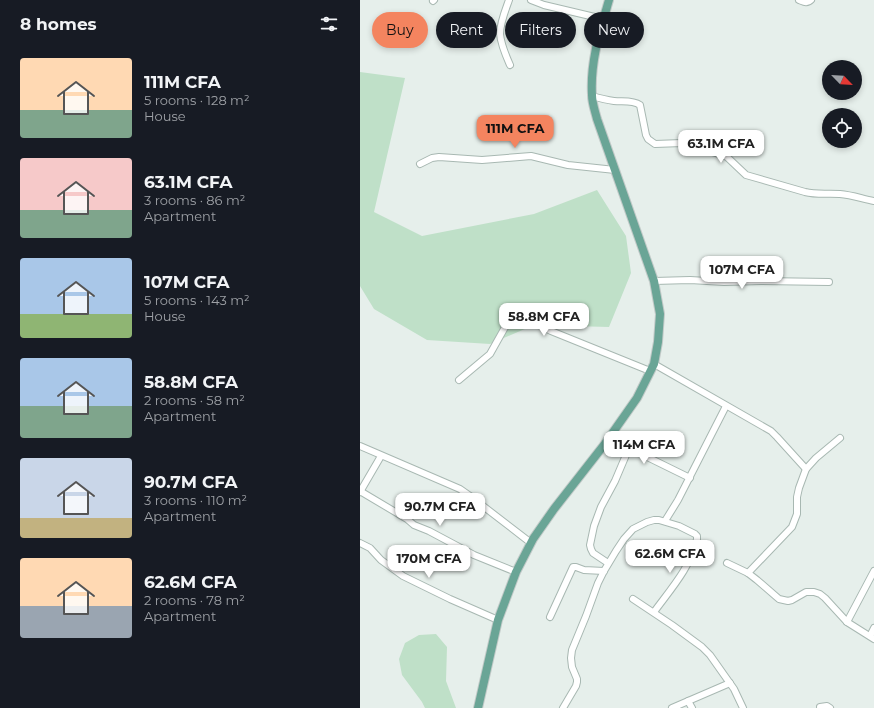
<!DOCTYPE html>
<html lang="en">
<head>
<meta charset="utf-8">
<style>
	:root { --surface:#171b24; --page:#20242c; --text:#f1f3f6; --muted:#9ea1a6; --accent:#f4845f }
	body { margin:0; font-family:Montserrat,sans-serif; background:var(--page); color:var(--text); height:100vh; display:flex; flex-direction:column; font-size:15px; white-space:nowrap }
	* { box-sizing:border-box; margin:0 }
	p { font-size:13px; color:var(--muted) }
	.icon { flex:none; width:22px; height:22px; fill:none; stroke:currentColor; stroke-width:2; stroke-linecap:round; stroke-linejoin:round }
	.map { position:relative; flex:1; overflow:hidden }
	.sheet { display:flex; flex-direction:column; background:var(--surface); width:360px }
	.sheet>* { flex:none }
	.hud { position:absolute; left:12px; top:12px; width:380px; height:36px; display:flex; gap:8px }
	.needle { width:26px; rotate:115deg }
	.fabs { position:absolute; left:462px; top:60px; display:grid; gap:8px }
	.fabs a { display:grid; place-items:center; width:40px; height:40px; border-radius:50%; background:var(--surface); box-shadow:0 2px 6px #0003; font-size:20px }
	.price { position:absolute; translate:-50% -34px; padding:0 9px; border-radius:8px; background:#fff; color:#222; font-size:13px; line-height:26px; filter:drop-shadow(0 1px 2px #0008) }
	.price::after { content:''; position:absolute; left:50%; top:24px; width:12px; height:9px; margin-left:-6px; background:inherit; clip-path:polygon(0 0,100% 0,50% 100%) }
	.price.current { background:var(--accent); color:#111 }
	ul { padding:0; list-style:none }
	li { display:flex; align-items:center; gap:12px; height:100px; padding:0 20px }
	li span { display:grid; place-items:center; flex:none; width:112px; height:80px; border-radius:4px; color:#555 }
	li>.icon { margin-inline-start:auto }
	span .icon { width:48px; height:48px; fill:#fffc; stroke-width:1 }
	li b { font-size:17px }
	h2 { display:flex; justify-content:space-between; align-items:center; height:48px; padding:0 20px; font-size:17px }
	.pill { padding:0 14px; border-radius:18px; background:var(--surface); box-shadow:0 2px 6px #0003; font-size:14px; line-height:36px }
	.pill.current { background:var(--accent); color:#111 }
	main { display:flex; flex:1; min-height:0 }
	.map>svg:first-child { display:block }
	.green { fill:#bfe0c8 }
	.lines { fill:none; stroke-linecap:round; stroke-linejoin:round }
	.minor-casing { stroke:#a8b8b2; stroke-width:8 }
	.major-casing { stroke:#c2cac8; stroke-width:10 }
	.minor { stroke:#fff; stroke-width:6 }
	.major { stroke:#6aa596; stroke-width:8 }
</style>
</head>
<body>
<main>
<section class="sheet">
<h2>8 homes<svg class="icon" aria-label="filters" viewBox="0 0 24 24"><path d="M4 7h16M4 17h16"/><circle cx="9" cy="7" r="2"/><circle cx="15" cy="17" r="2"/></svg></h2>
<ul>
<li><span style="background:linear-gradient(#ffd9b3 65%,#7fa58c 0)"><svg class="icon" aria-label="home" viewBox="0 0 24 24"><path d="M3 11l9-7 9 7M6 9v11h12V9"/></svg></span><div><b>111M CFA</b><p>5 rooms · 128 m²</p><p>House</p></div></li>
<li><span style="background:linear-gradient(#f6c9c9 65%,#7fa58c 0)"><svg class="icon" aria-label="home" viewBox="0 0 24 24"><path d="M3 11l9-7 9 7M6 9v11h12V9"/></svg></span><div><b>63.1M CFA</b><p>3 rooms · 86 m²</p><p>Apartment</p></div></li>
<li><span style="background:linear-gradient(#a9c7e8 70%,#8fb573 0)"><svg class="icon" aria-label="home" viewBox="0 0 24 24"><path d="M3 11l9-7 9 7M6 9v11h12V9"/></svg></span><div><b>107M CFA</b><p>5 rooms · 143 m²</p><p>House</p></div></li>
<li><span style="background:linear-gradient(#a9c7e8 60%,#7fa58c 0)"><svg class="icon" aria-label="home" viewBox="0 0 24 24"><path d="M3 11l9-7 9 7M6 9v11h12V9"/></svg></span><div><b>58.8M CFA</b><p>2 rooms · 58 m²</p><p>Apartment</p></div></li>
<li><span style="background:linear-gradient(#c9d6e8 75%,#c2b280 0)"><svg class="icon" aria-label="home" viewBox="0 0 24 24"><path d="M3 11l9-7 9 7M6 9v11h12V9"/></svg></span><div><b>90.7M CFA</b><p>3 rooms · 110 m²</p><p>Apartment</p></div></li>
<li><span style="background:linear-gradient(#ffd9b3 60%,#9aa5b1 0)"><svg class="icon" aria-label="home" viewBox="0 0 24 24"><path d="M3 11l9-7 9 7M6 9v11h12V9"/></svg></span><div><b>62.6M CFA</b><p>2 rooms · 78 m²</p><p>Apartment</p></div></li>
</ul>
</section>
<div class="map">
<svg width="514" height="708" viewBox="0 0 514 708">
	<rect width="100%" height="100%" fill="#e6efeb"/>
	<!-- green -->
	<g class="green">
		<polygon points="0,72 45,78 14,212 62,236 174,214 237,190 266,236 271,273 249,327 174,325 130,344 67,340 14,309 0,286"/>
		<polygon points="76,634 87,647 86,681 96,708 65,708 62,702 42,675 39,659 45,643 59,635"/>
	</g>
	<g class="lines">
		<!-- minor casing -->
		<g class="minor-casing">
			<g id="minor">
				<path d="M149,0C145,11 140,23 140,34C141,45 146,56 150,65"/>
				<polyline points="171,0 184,5 243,19"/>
				<path d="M439,0C444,2 447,4 451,0"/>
				<polyline points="73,1 74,0"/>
				<path d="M232,96C239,98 247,100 254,101C262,102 273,100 280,105L286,135L288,139L295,144L322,143L362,155L367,157L386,175L445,192C457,195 468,193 480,194C492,195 503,199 514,201"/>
				<polyline points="60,164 72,158 79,157 122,160 171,156 208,165 255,170"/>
				<polyline points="294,281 330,280 364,282 401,281 469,282"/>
				<polyline points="294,364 411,431 417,437 446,469"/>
				<polyline points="99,380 130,354 148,322 152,318 158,316 165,318 191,331 290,371"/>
				<polyline points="253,432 266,446 269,448 330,478"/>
				<polyline points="0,446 100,489 110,496 171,543"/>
				<polyline points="0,491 47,519 54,525 69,531 114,555 156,572"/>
				<polyline points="0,492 21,456"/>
				<polyline points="305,521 318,500 366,406"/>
				<polyline points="0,543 10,548 21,560 43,576 90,599 138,620"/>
				<polyline points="248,563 233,553 231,549 230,545 234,526 241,507 255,481 269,448"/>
				<polyline points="367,563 388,573 397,580 419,599 428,601 432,600 446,592 454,592 460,594 465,598 487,622 514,639"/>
				<polyline points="388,573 432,527 437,514 437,497 439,488 446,469 456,458 480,438"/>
				<polyline points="273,599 312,625 342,647 350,655 374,689 383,708"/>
				<polyline points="190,617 213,567 216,567 224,570 244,571"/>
				<polyline points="487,622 514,571"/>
				<polyline points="510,636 514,628"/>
				<polyline points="328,701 332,708"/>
				<polyline points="460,707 467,706 470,708"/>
				<path d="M203,708L216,686L217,682V679L212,667L211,658L212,650L226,616L238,583L244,571L256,551L264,539L273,529L287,522L294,520H299L319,526L335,534L337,536V539C331,567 310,590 294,612"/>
				<polyline points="312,708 370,683"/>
			</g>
		</g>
		<!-- major casing -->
		<g class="major-casing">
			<path id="major" d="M118,708L138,620L156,572L173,539L194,509L244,445L277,398L294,364L298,342L300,314L294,281L237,119C235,111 232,103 232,95C230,62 240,31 249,0"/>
		</g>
		<!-- minor -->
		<use href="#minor" class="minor"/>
		<!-- major -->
		<use href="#major" class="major"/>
	</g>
</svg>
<div class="fabs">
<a><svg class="needle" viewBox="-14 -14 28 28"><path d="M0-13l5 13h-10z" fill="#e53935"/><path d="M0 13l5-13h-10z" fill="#9ea1a6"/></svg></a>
<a><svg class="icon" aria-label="locate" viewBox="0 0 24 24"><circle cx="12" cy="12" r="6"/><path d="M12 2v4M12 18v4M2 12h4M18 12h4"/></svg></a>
</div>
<b class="price current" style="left:155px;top:149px">111M CFA</b>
<b class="price" style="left:361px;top:164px">63.1M CFA</b>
<b class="price" style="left:382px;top:290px">107M CFA</b>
<b class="price" style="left:184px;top:337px">58.8M CFA</b>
<b class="price" style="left:284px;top:465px">114M CFA</b>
<b class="price" style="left:80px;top:527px">90.7M CFA</b>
<b class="price" style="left:310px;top:574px">62.6M CFA</b>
<b class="price" style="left:69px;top:579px">170M CFA</b>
<div class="hud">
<a class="pill current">Buy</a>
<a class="pill">Rent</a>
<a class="pill">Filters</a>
<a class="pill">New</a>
</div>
</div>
</main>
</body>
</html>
